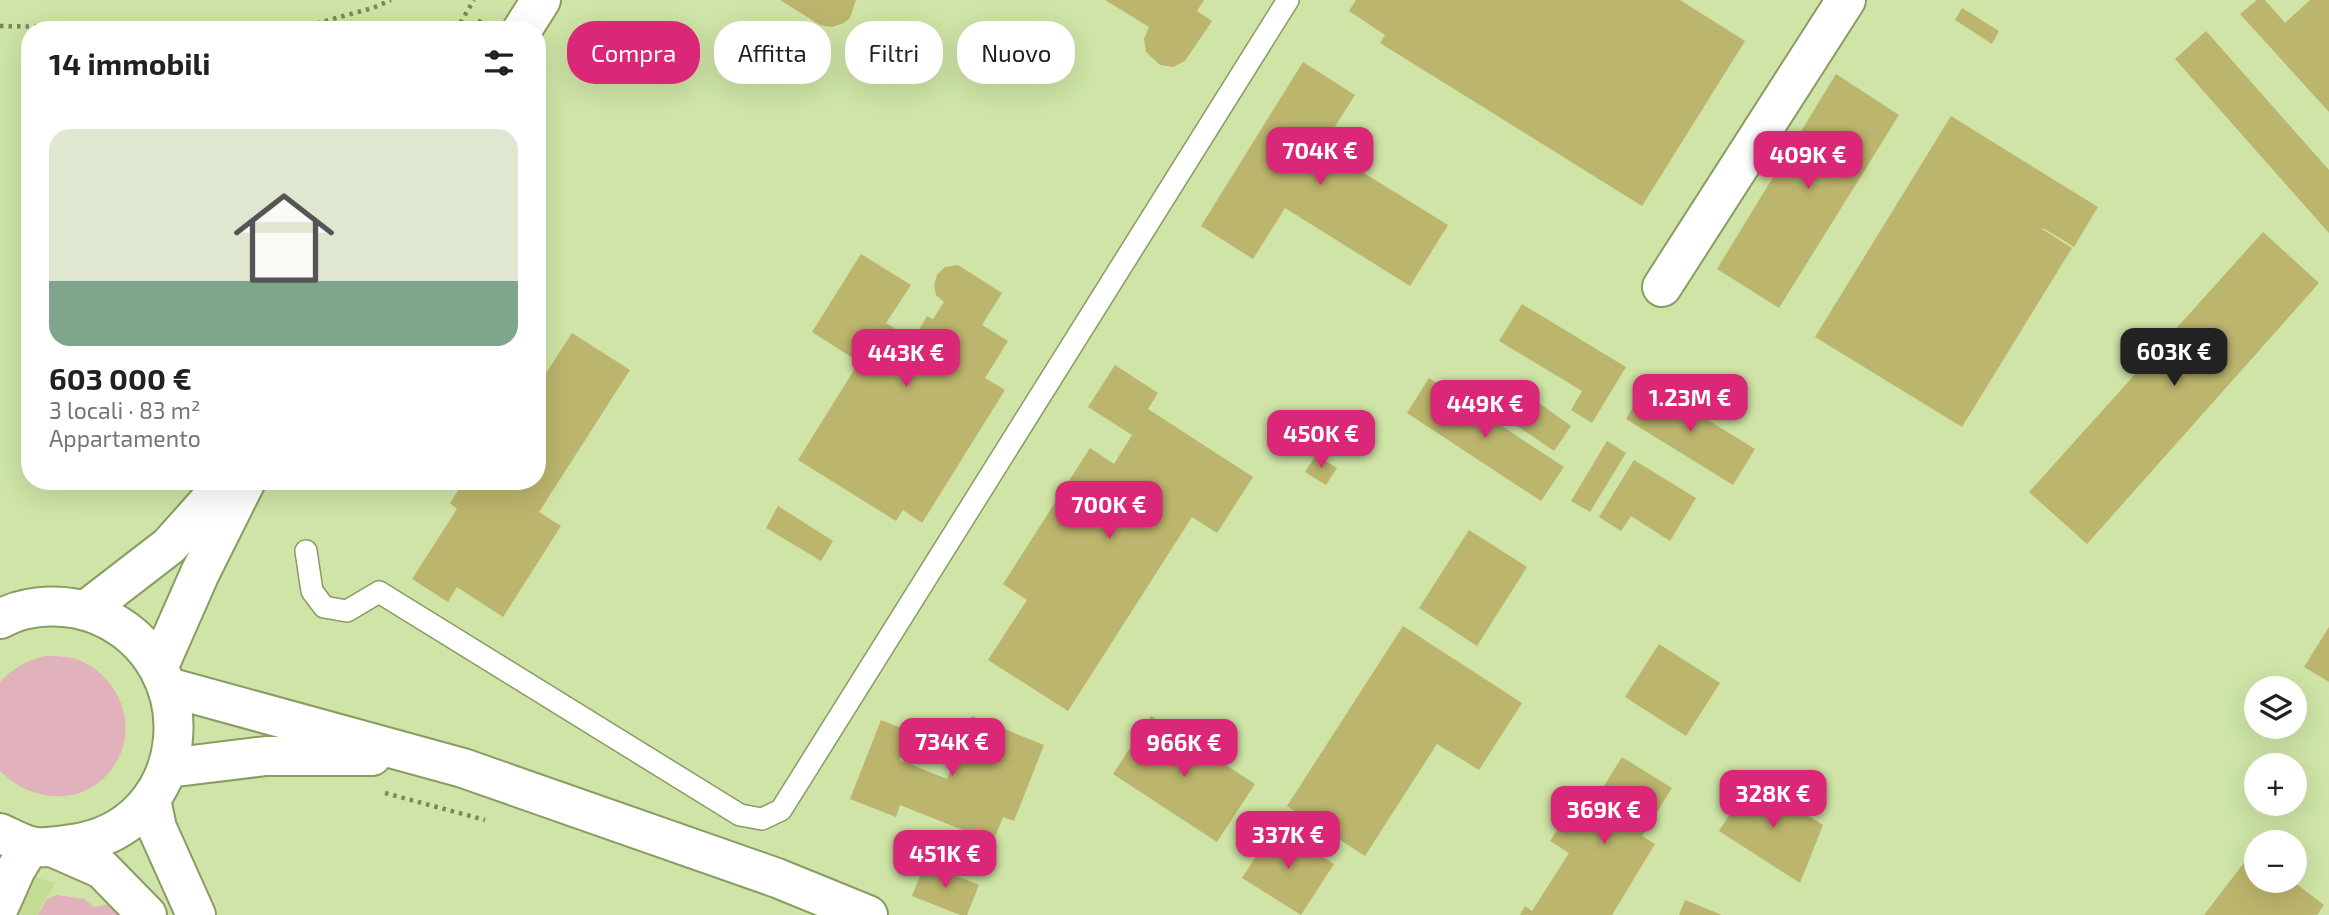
<!DOCTYPE html>
<html lang="it">
<head>
<meta charset="utf-8">
<style>
	:root { --surface:#fff; --page:#f2f2f2; --text:#202124; --muted:#757577; --accent:#db2777 }
	body { margin:0; font-family:"Exo 2",sans-serif; background:var(--page); color:var(--text); height:100vh; display:flex; flex-direction:column; font-size:26px; white-space:nowrap }
	* { box-sizing:border-box; margin:0 }
	p { font-size:23px; color:var(--muted) }
	.icon { flex:none; width:38px; height:38px; fill:none; stroke:currentColor; stroke-width:2; stroke-linecap:round; stroke-linejoin:round }
	.map { position:relative; flex:1; overflow:hidden }
	.drawer { position:absolute; left:21px; top:21px; width:525px; height:469px; display:flex; flex-direction:column; background:var(--surface); border-radius:28px; box-shadow:0 7px 28px #0002 }
	.drawer>* { flex:none }
	.banner { position:absolute; left:567px; top:21px; width:665px; height:63px; display:flex; gap:14px }
	.tools { position:absolute; left:2244px; top:676px; display:grid; gap:14px }
	.tools a { display:grid; place-items:center; width:63px; height:63px; border-radius:50%; background:var(--surface); box-shadow:0 7px 28px #0002; font-size:35px }
	.price { position:absolute; translate:-50% -60px; padding:0 16px; border-radius:14px; background:var(--accent); color:#fff; font-size:23px; line-height:46px; filter:drop-shadow(0 2px 4px #0008) }
	.price::after { content:''; position:absolute; left:50%; top:42px; width:21px; height:16px; margin-left:-10px; background:inherit; clip-path:polygon(0 0,100% 0,50% 100%) }
	.price.current { background:#222; color:#fff }
	ul { padding:0; list-style:none }
	li { display:grid; align-content:center; gap:14px; height:371px; padding:0 28px }
	li span { display:grid; place-items:center; height:217px; border-radius:21px; color:#555 }
	li>.icon { margin-inline-start:auto }
	span .icon { width:126px; height:126px; fill:#fffc; stroke-width:1 }
	li b { font-size:30px }
	h2 { display:flex; justify-content:space-between; align-items:center; height:84px; padding:0 28px; font-size:30px }
	.pill { padding:0 24px; border-radius:28px; background:var(--surface); box-shadow:0 7px 28px #0002; font-size:24px; line-height:63px }
	.pill.current { background:var(--accent); color:#fff }
	.map>svg:first-child { display:block }
	.built { fill:#c4db96 }
	.green { fill:#e1b1bc }
	.building { fill:#bcb56d }
	.lines { fill:none; stroke-linecap:round; stroke-linejoin:round }
	.lane-casing { stroke:#899c61; stroke-width:24 }
	.street-casing { stroke:#899c61; stroke-width:42 }
	.secondary-casing { stroke:#899c61; stroke-width:42 }
	.path { stroke:#79885c; stroke-width:4.5; stroke-dasharray:3.5 5; stroke-linecap:butt }
	.lane { stroke:#fff; stroke-width:21 }
	.street { stroke:#fff; stroke-width:38 }
	.secondary { stroke:#fff; stroke-width:38 }
</style>
</head>
<body>
<div class="map">
<svg width="2329" height="915" viewBox="0 0 2329 915">
	<rect width="100%" height="100%" fill="#cfe4a6"/>
	<!-- built -->
	<polygon class="built" points="0,868 56,883 42,904 38,915 0,915"/>
	<!-- green -->
	<g class="green">
		<path d="M44,656C57,656 69,656 81,661C116,676 136,719 120,755C96,806 37,808 0,771V682C13,668 26,661 44,656Z"/>
		<polygon points="57,895 84,899 94,907 110,904 119,915 38,915 47,899"/>
	</g>
	<!-- building -->
	<g class="building">
		<polygon points="780,0 856,0 850,18 844,23 832,27 820,25"/>
		<polygon points="1105,0 1204,0 1197,11 1212,21 1185,61 1173,67 1160,65 1146,52 1144,39 1149,27"/>
		<polygon points="1356,0 1680,0 1745,41 1642,206 1380,43 1385,35 1349,11"/>
		<polygon points="2257,0 2265,0 2285,23 2310,0 2329,0 2329,112 2240,14"/>
		<polygon points="1962,8 1999,31 1992,44 1955,20"/>
		<polygon points="2206,31 2329,170 2329,233 2175,59"/>
		<polygon points="1303,62 1355,95 1322,147 1448,225 1410,286 1285,208 1253,259 1201,226"/>
		<polygon points="1836,74 1899,115 1779,308 1717,269"/>
		<polygon points="1951,116 2098,207 2074,247 2043,228 2042,229 2072,248 1962,427 1815,337"/>
		<polygon points="2263,232 2319,283 2087,544 2029,492"/>
		<polygon points="861,254 911,285 886,323 913,340 927,316 933,319 944,302 936,295 934,285 937,275 945,267 958,265 1002,293 982,325 1008,341 985,378 1005,390 922,523 903,510 896,521 798,460 859,362 812,332"/>
		<polygon points="1522,304 1626,367 1592,423 1571,410 1582,391 1499,341"/>
		<polygon points="572,333 630,370 539,512 561,526 503,617 457,587 448,602 412,579 457,509 450,503 464,481 537,481 537,387"/>
		<polygon points="1115,365 1158,393 1148,409 1253,477 1217,533 1192,517 1068,711 988,660 1027,600 1003,584 1090,448 1114,464 1132,435 1088,407"/>
		<polygon points="1429,378 1564,467 1541,501 1407,413"/>
		<polygon points="1648,383 1755,449 1733,485 1626,419"/>
		<polygon points="1525,393 1571,426 1554,451 1507,419"/>
		<polygon points="1607,441 1626,453 1590,512 1571,501"/>
		<polygon points="1316,455 1337,468 1326,485 1305,472"/>
		<polygon points="1634,460 1696,498 1670,541 1631,516 1621,531 1599,517"/>
		<polygon points="778,506 833,541 821,561 766,528"/>
		<polygon points="1469,530 1527,567 1477,646 1419,608"/>
		<polygon points="1403,626 1522,703 1479,770 1437,744 1365,856 1287,806"/>
		<polygon points="2329,627 2329,682 2304,667"/>
		<polygon points="1659,644 1720,683 1686,736 1625,697"/>
		<polygon points="972,716 1044,745 1014,821 1003,817 993,842 900,805 896,817 850,799 881,720 911,732 900,760 947,779"/>
		<polygon points="1151,716 1255,784 1217,842 1113,774"/>
		<polygon points="1622,757 1672,788 1642,836 1655,844 1612,915 1520,915 1525,906 1532,911 1569,853 1550,841 1570,809 1584,818"/>
		<polygon points="1751,780 1823,825 1800,883 1719,831"/>
		<polygon points="1276,826 1334,864 1301,915 1242,878"/>
		<polygon points="2253,851 2256,853 2256,880 2294,880 2294,863 2304,870 2294,882 2324,905 2317,915 2204,915"/>
		<polygon points="925,863 979,885 967,915 960,915 912,896"/>
		<polygon points="1685,900 1722,915 1679,915"/>
	</g>
	<g class="lines">
		<!-- lane casing -->
		<g class="lane-casing">
			<polyline id="lane" points="306,551 312,591 324,607 347,611 379,592 740,815 762,819 781,810 1288,0"/>
		</g>
		<!-- street casing -->
		<g class="street-casing">
			<g id="street">
				<polyline points="1662,287 1846,0"/>
				<polyline points="168,687 463,768 777,878 868,915"/>
				<polyline points="168,768 266,756 372,756"/>
				<polyline points="0,905 16,869 30,846"/>
			</g>
		</g>
		<!-- secondary casing -->
		<g class="secondary-casing">
			<g id="secondary">
				<polyline points="522,30 541,0"/>
				<polyline points="86,610 169,546 227,481"/>
				<path d="M0,619C29,603 68,603 98,615C210,662 194,828 72,844C58,846 43,849 30,846C20,843 9,837 0,833"/>
				<polyline points="159,666 200,573 246,481"/>
				<polyline points="151,799 157,828 196,915"/>
				<polyline points="52,847 102,869 147,915"/>
			</g>
		</g>
		<!-- path -->
		<g class="path">
			<polyline points="0,26 271,30"/>
			<polyline points="292,30 373,8 391,0"/>
			<polyline points="456,30 474,0"/>
			<polyline points="475,30 483,16"/>
			<polyline points="385,793 485,820"/>
		</g>
		<!-- lane -->
		<use href="#lane" class="lane"/>
		<!-- street -->
		<use href="#street" class="street"/>
		<!-- secondary -->
		<use href="#secondary" class="secondary"/>
	</g>
</svg>
<div class="tools">
<a><svg class="icon" aria-label="layers" viewBox="0 0 24 24"><path d="M12 4l9 5-9 5-9-5zM3 14l9 5 9-5"/></svg></a>
<a>+</a>
<a>−</a>
</div>
<b class="price" style="left:1320px;top:187px">704K €</b>
<b class="price" style="left:1808px;top:191px">409K €</b>
<b class="price current" style="left:2174px;top:388px">603K €</b>
<b class="price" style="left:906px;top:389px">443K €</b>
<b class="price" style="left:1690px;top:434px">1.23M €</b>
<b class="price" style="left:1485px;top:440px">449K €</b>
<b class="price" style="left:1321px;top:470px">450K €</b>
<b class="price" style="left:1109px;top:541px">700K €</b>
<b class="price" style="left:952px;top:778px">734K €</b>
<b class="price" style="left:1184px;top:779px">966K €</b>
<b class="price" style="left:1773px;top:830px">328K €</b>
<b class="price" style="left:1604px;top:846px">369K €</b>
<b class="price" style="left:1288px;top:871px">337K €</b>
<b class="price" style="left:945px;top:890px">451K €</b>
<div class="banner">
<a class="pill current">Compra</a>
<a class="pill">Affitta</a>
<a class="pill">Filtri</a>
<a class="pill">Nuovo</a>
</div>
<section class="drawer">
<h2>14 immobili<svg class="icon" aria-label="filters" viewBox="0 0 24 24"><path d="M4 7h16M4 17h16"/><circle cx="9" cy="7" r="2"/><circle cx="15" cy="17" r="2"/></svg></h2>
<ul>
<li><span style="background:linear-gradient(#dfe7d0 70%,#7fa58c 0)"><svg class="icon" aria-label="home" viewBox="0 0 24 24"><path d="M3 11l9-7 9 7M6 9v11h12V9"/></svg></span><div><b>603 000 €</b><p>3 locali · 83 m²</p><p>Appartamento</p></div></li>
</ul>
</section>
</div>
</body>
</html>
